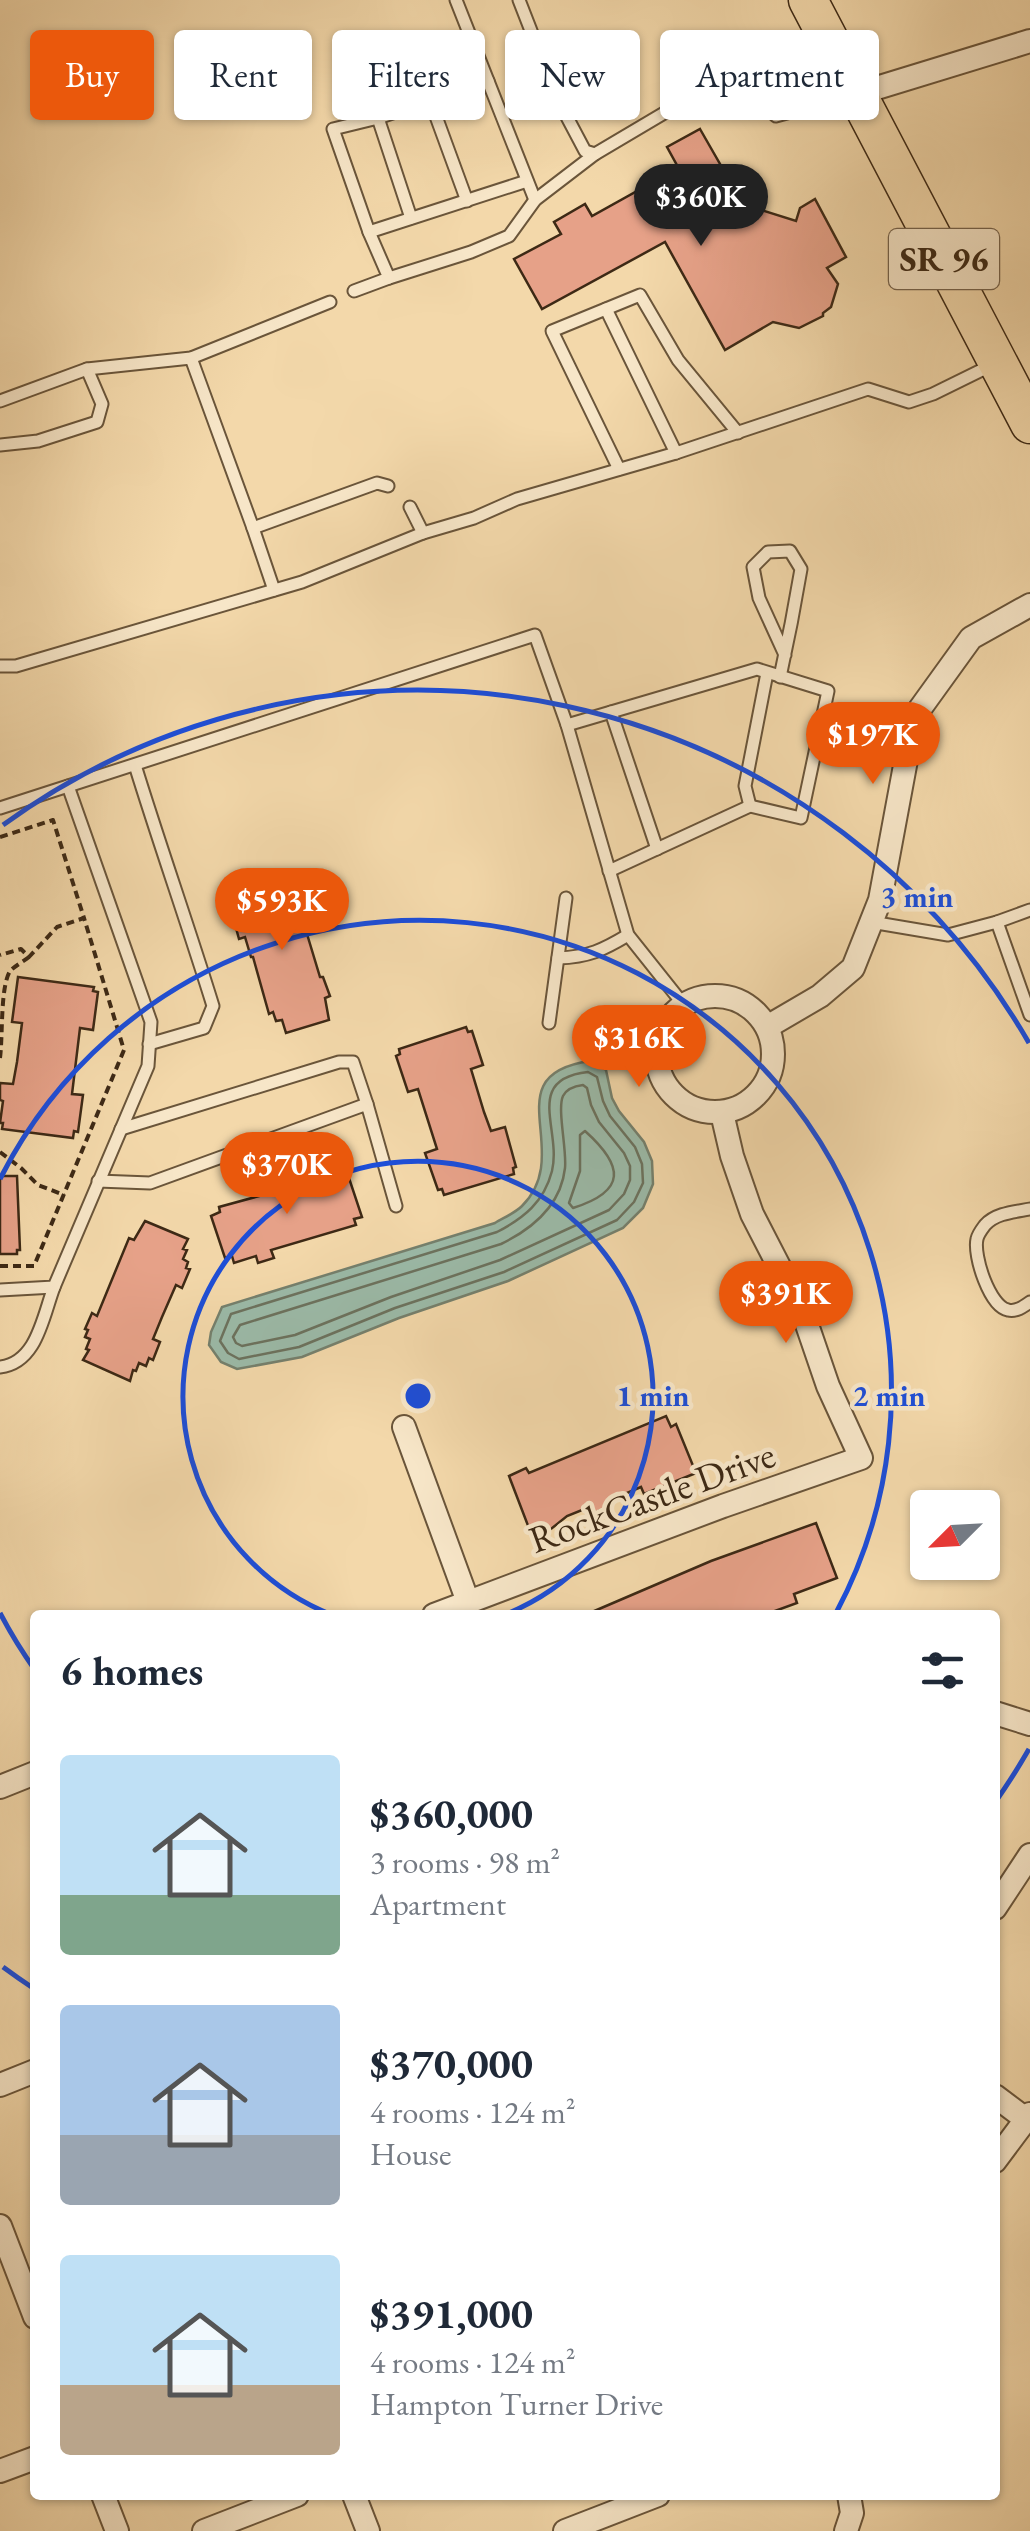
<!DOCTYPE html>
<html lang="en">
<head>
<meta charset="utf-8">
<style>
	:root { --surface:#fff; --page:#f2f2f3; --text:#1f2937; --muted:#747a83; --accent:#ea580c }
	body { margin:0; font-family:"EB Garamond",serif; background:var(--page); color:var(--text); height:100vh; display:flex; flex-direction:column; font-size:38px; white-space:nowrap }
	* { box-sizing:border-box; margin:0 }
	p { font-size:32px; color:var(--muted) }
	.icon { flex:none; width:55px; height:55px; fill:none; stroke:currentColor; stroke-width:2; stroke-linecap:round; stroke-linejoin:round }
	.map { position:relative; flex:1; overflow:hidden }
	.drawer { position:absolute; left:30px; top:1610px; width:970px; height:890px; display:flex; flex-direction:column; background:var(--surface); border-radius:10px; box-shadow:0 2px 8px #0004 }
	.drawer>* { flex:none }
	.hud { position:absolute; left:30px; top:30px; width:970px; height:90px; display:flex; gap:20px }
	.needle { width:65px; rotate:246deg }
	.buttons { position:absolute; left:910px; top:1490px; display:grid; gap:20px }
	.buttons a { display:grid; place-items:center; width:90px; height:90px; border-radius:10px; background:var(--surface); box-shadow:0 2px 8px #0004; font-size:50px }
	.price { position:absolute; translate:-50% -85px; padding:0 22px; border-radius:35px; background:var(--accent); color:#fff; font-size:32px; line-height:65px; filter:drop-shadow(0 2px 5px #0008) }
	.price::after { content:''; position:absolute; left:50%; top:60px; width:30px; height:22px; margin-left:-15px; background:inherit; clip-path:polygon(0 0,100% 0,50% 100%) }
	.price.current { background:#222; color:#fff }
	ul { padding:0; list-style:none }
	li { display:flex; align-items:center; gap:30px; height:250px; padding:0 30px }
	li span { display:grid; place-items:center; flex:none; width:280px; height:200px; border-radius:10px; color:#555 }
	li>.icon { margin-inline-start:auto }
	span .icon { width:120px; height:120px; fill:#fffc; stroke-width:1 }
	li b { font-size:42px }
	h2 { display:flex; justify-content:space-between; align-items:center; height:120px; padding:0 30px; font-size:42px }
	.pill { padding:0 35px; border-radius:10px; background:var(--surface); box-shadow:0 2px 8px #0004; font-size:35px; line-height:90px }
	.pill.current { background:var(--accent); color:#fff }
	.map>svg:first-child { display:block }
	.water { fill:#9bbaa8; stroke:#75806d; stroke-width:2.5 }
	.lines { fill:none; stroke-linecap:round; stroke-linejoin:round }
	.shore { stroke:#6c725e; stroke-width:2.5 }
	.building { fill:#e6a188; stroke:#3d2915; stroke-width:2.5 }
	.service-casing { stroke:#6a553a; stroke-width:15 }
	.minor-casing { stroke:#6a553a; stroke-width:26 }
	.primary-casing { stroke:#3d2915; stroke-width:41 }
	.path { stroke:#3d2915; stroke-width:4; stroke-dasharray:8 5; stroke-linecap:butt }
	.service { stroke:#f7e6c8; stroke-width:11 }
	.minor { stroke:#f7e6c8; stroke-width:22 }
	.primary { stroke:#f3d8aa; stroke-width:38 }
	.ring { fill:none; stroke:#1d4ed8; stroke-width:5 }
	.labels { text-anchor:middle; stroke-width:9; stroke-linejoin:round; paint-order:stroke }
	.shield { fill:#f7e6c8; stroke:#75624b; stroke-width:2.5 }
	.shield-label { font-size:35px; font-weight:bold; fill:#3d2915 }
	.street-label { font-size:38px; fill:#3d2915; stroke:#f7e6c8 }
	.centre { fill:#1d4ed8; stroke:#f7e6c8; stroke-width:5 }
	.ring-label { font-size:30px; text-anchor:middle; font-weight:bold; fill:#1d4ed8; stroke:#f7e6c8; stroke-width:9; stroke-linejoin:round; paint-order:stroke }
</style>
</head>
<body>
<div class="map">
<svg width="1030" height="2531" viewBox="0 0 1030 2531">
	<rect width="100%" height="100%" fill="#f3d8aa"/>
	<filter id="stains"><feTurbulence type="fractalNoise" baseFrequency=".002" numOctaves="4"/><feColorMatrix values="0 0 0 0 .2 0 0 0 0 .09 0 0 0 0 .02 0 0 0 .5 -.17"/></filter>
	<radialGradient id="worn" r=".72"><stop offset=".6" stop-color="#630" stop-opacity="0"/><stop offset="1" stop-color="#630" stop-opacity=".3"/></radialGradient>
	<!-- water -->
	<path class="water" d="M590,1061L606,1070L612,1098L619,1111L644,1142L652,1161L653,1184L643,1208L623,1228L508,1281L399,1318L302,1357L237,1369L221,1362L209,1345L211,1332L222,1307L495,1223C503,1218 515,1213 522,1206C576,1152 492,1075 590,1061Z"/>
	<g class="lines">
		<!-- shore -->
		<g class="shore">
			<path d="M588,1072L597,1077L603,1101L610,1116L635,1147L642,1164L643,1183L634,1202L617,1220L504,1272L395,1308L299,1347L239,1359L228,1353L220,1341L231,1314L497,1232C524,1218 544,1202 552,1171C562,1130 523,1079 588,1072Z"/>
			<path d="M583,1085L587,1088L591,1105L599,1122L624,1153L630,1166V1180L624,1194L609,1210L500,1260L391,1297L295,1335L242,1346L236,1343L233,1337L240,1325L501,1244C532,1229 561,1205 565,1168C567,1150 557,1109 563,1096C567,1088 575,1086 583,1085Z"/>
			<path d="M585,1131C624,1166 627,1191 573,1208L569,1203L580,1171V1135Z"/>
		</g>
	</g>
	<!-- building -->
	<g class="building">
		<polygon points="700,129 739,197 754,189 760,199 758,209 796,221 800,208 815,199 846,257 827,268 838,284 831,307 823,313 823,316 799,328 773,322 725,350 665,242 542,309 514,259 561,234 554,222 585,204 592,216 639,190 644,199 684,178 667,147"/>
		<polygon points="283,874 286,884 290,883 293,892 298,891 305,913 301,914 307,934 320,977 323,977 330,996 325,998 329,1020 286,1033 282,1020 276,1021 273,1012 269,1014 253,957 251,957 245,937 239,939 233,917 237,916 234,909 240,907 237,899 241,897 238,888"/>
		<polygon points="18,977 94,987 93,991 98,992 93,1030 80,1028 72,1094 83,1095 78,1132 74,1131 73,1138 2,1129 3,1123 0,1123 3,1101 0,1100 0,1083 13,1084 17,1062 22,1023 12,1022"/>
		<polygon points="466,1027 468,1032 472,1031 483,1065 471,1069 484,1112 491,1131 505,1127 516,1167 513,1168 514,1174 444,1195 442,1189 438,1190 425,1153 437,1149 418,1089 408,1092 396,1056 400,1054 399,1049"/>
		<polygon points="338,1169 339,1174 347,1172 362,1217 354,1219 356,1225 271,1250 274,1258 258,1263 256,1256 234,1263 232,1256 225,1258 211,1216 220,1212 219,1207 303,1184 300,1176 315,1171 316,1176"/>
		<polygon points="0,1176 17,1176 20,1250 17,1250 17,1254 0,1254"/>
		<polygon points="145,1221 188,1239 183,1249 187,1250 183,1259 188,1262 186,1268 190,1269 182,1288 176,1285 162,1317 153,1339 160,1342 153,1360 149,1358 146,1366 139,1363 136,1371 133,1370 130,1381 83,1360 89,1350 86,1349 90,1339 85,1337 88,1330 85,1329 92,1313 97,1316 129,1238 134,1240"/>
		<polygon points="666,1416 671,1427 676,1424 696,1473 644,1494 641,1487 608,1501 611,1506 594,1513 592,1506 567,1516 551,1529 532,1536 509,1476 526,1468 529,1473"/>
		<polygon points="816,1523 837,1578 794,1594 797,1603 764,1615 585,1615 711,1561"/>
	</g>
	<g class="lines">
		<!-- service casing -->
		<g class="service-casing">
			<g id="service">
				<polyline points="456,0 535,200"/>
				<polyline points="519,0 558,100 585,151 595,154 730,74 744,74 760,102 776,116 853,95"/>
				<polyline points="430,100 467,201"/>
				<polyline points="378,118 411,218"/>
				<polyline points="369,232 527,181"/>
				<polyline points="389,278 471,252 509,236 535,200 595,154"/>
				<polyline points="354,291 389,278 369,232 333,129 378,118 488,81"/>
				<polyline points="606,309 676,453"/>
				<polyline points="191,358 253,528 377,483 388,486"/>
				<polyline points="0,401 87,369 191,358 330,302"/>
				<polyline points="0,445 38,441 97,422 102,404 87,369"/>
				<polyline points="619,469 552,331 640,295 678,360 738,433"/>
				<polyline points="410,507 423,533 474,518 517,499 676,453 868,389 909,402 933,394 994,364"/>
				<polyline points="253,528 274,590"/>
				<polyline points="0,666 16,666 302,582 423,533"/>
				<path d="M780,677C788,641 795,605 801,569L790,551L768,552L753,567L759,598L785,655"/>
				<polyline points="611,712 657,849"/>
				<polyline points="567,725 757,669 828,691 801,818 750,806 609,871"/>
				<path d="M135,765C160,846 188,925 213,1006L204,1028L149,1044"/>
				<polyline points="750,806 745,786 767,673"/>
				<polyline points="0,808 535,635 567,725 628,935 683,1004"/>
				<polyline points="871,922 948,935 997,922 1030,910"/>
				<polyline points="997,922 1030,1015"/>
				<path d="M558,958C589,957 603,950 628,935"/>
				<polyline points="549,1023 566,898"/>
				<polyline points="121,1129 339,1062 353,1062 367,1104"/>
				<polyline points="98,1181 150,1183 367,1104 396,1206"/>
				<path d="M1030,1209C1014,1212 996,1213 985,1225C982,1229 978,1234 977,1239C973,1256 990,1307 1008,1310C1016,1312 1023,1307 1030,1302"/>
				<polyline points="0,1290 54,1287 148,1066 151,1022 68,786"/>
				<path d="M0,1367C37,1363 43,1316 54,1287"/>
			</g>
		</g>
		<!-- minor casing -->
		<g class="minor-casing">
			<g id="minor">
				<polyline points="857,94 1030,41"/>
				<circle cx="715" cy="1054" r="58"/>
				<polyline points="767,1027 820,996 853,968 880,900 914,717 971,638 1030,605"/>
				<polyline points="404,1427 468,1602"/>
				<polyline points="434,1615 723,1506 861,1458 828,1386 803,1313 752,1214 732,1156 722,1113"/>
				<polyline points="995,1713 1030,1724"/>
				<polyline points="0,1787 35,1773"/>
				<polyline points="995,1908 1030,1855"/>
				<polyline points="0,2085 35,2071"/>
				<polyline points="995,2096 1027,2120"/>
				<polyline points="995,2161 1030,2114"/>
				<polyline points="0,2226 35,2317"/>
				<polyline points="0,2471 35,2458"/>
				<polyline points="103,2495 117,2531"/>
				<polyline points="354,2495 368,2531"/>
				<polyline points="204,2531 297,2495"/>
				<polyline points="565,2531 658,2495"/>
				<polyline points="846,2531 852,2513 849,2495"/>
			</g>
		</g>
		<!-- primary casing -->
		<g class="primary-casing">
			<polyline id="primary" points="808,0 1030,424"/>
		</g>
		<!-- path -->
		<g class="path">
			<polyline points="0,837 53,820 84,918 57,927 29,957 21,949 0,955"/>
			<path d="M0,1058C3,1035 0,988 10,971C15,966 24,961 29,957"/>
			<polyline points="0,1152 21,1168 38,1185 64,1195"/>
			<polyline points="0,1266 34,1266 124,1050 84,918"/>
		</g>
		<!-- service -->
		<use href="#service" class="service"/>
		<!-- minor -->
		<use href="#minor" class="minor"/>
		<!-- primary -->
		<use href="#primary" class="primary"/>
	</g>
	<!-- distance rings -->
	<g class="ring">
		<path d="M332 1615A235 235 0 1 1 504 1615"/>
		<path d="M35 1670A471 471 0 0 1 0 1613M0 1179A471 471 0 1 1 836 1613"/>
		<path d="M1029 1749A706 706 0 0 1 996 1801M33 1988A706 706 0 0 1 3 1967M3 825A706 706 0 0 1 1029 1043"/>
	</g>
	<g class="labels">
		<!-- shield labels -->
		<rect class="shield" x="889" y="229" width="110" height="60" rx="8"/>
		<g class="shield-label">
			<text x="944" y="271">SR 96</text>
		</g>
		<!-- street labels -->
		<g class="street-label">
			<text transform="translate(652 1497) rotate(-20)" y="13">RockCastle Drive</text>
		</g>
	</g>
	<circle cx="418" cy="1396" r="15" class="centre"/>
	<g class="ring-label">
		<text x="917" y="907">3 min</text>
		<text x="653" y="1406">1 min</text>
		<text x="889" y="1406">2 min</text>
	</g>
	<rect width="100%" height="100%" filter="url(#stains)"/>
	<rect width="100%" height="100%" fill="url(#worn)"/>
</svg>
<div class="buttons">
<a><svg class="needle" viewBox="-14 -14 28 28"><path d="M0-13l5 13h-10z" fill="#e53935"/><path d="M0 13l5-13h-10z" fill="#747a83"/></svg></a>
</div>
<b class="price current" style="left:701px;top:249px">$360K</b>
<b class="price" style="left:873px;top:787px">$197K</b>
<b class="price" style="left:282px;top:953px">$593K</b>
<b class="price" style="left:639px;top:1090px">$316K</b>
<b class="price" style="left:287px;top:1217px">$370K</b>
<b class="price" style="left:786px;top:1346px">$391K</b>
<div class="hud">
<a class="pill current">Buy</a>
<a class="pill">Rent</a>
<a class="pill">Filters</a>
<a class="pill">New</a>
<a class="pill">Apartment</a>
</div>
<section class="drawer">
<h2>6 homes<svg class="icon" aria-label="filters" viewBox="0 0 24 24"><path d="M4 7h16M4 17h16"/><circle cx="9" cy="7" r="2"/><circle cx="15" cy="17" r="2"/></svg></h2>
<ul>
<li><span style="background:linear-gradient(#bfe0f5 70%,#7fa58c 0)"><svg class="icon" aria-label="home" viewBox="0 0 24 24"><path d="M3 11l9-7 9 7M6 9v11h12V9"/></svg></span><div><b>$360,000</b><p>3 rooms · 98 m²</p><p>Apartment</p></div></li>
<li><span style="background:linear-gradient(#a9c7e8 65%,#9aa5b1 0)"><svg class="icon" aria-label="home" viewBox="0 0 24 24"><path d="M3 11l9-7 9 7M6 9v11h12V9"/></svg></span><div><b>$370,000</b><p>4 rooms · 124 m²</p><p>House</p></div></li>
<li><span style="background:linear-gradient(#bfe0f5 65%,#b9a48a 0)"><svg class="icon" aria-label="home" viewBox="0 0 24 24"><path d="M3 11l9-7 9 7M6 9v11h12V9"/></svg></span><div><b>$391,000</b><p>4 rooms · 124 m²</p><p>Hampton Turner Drive</p></div></li>
</ul>
</section>
</div>
</body>
</html>
